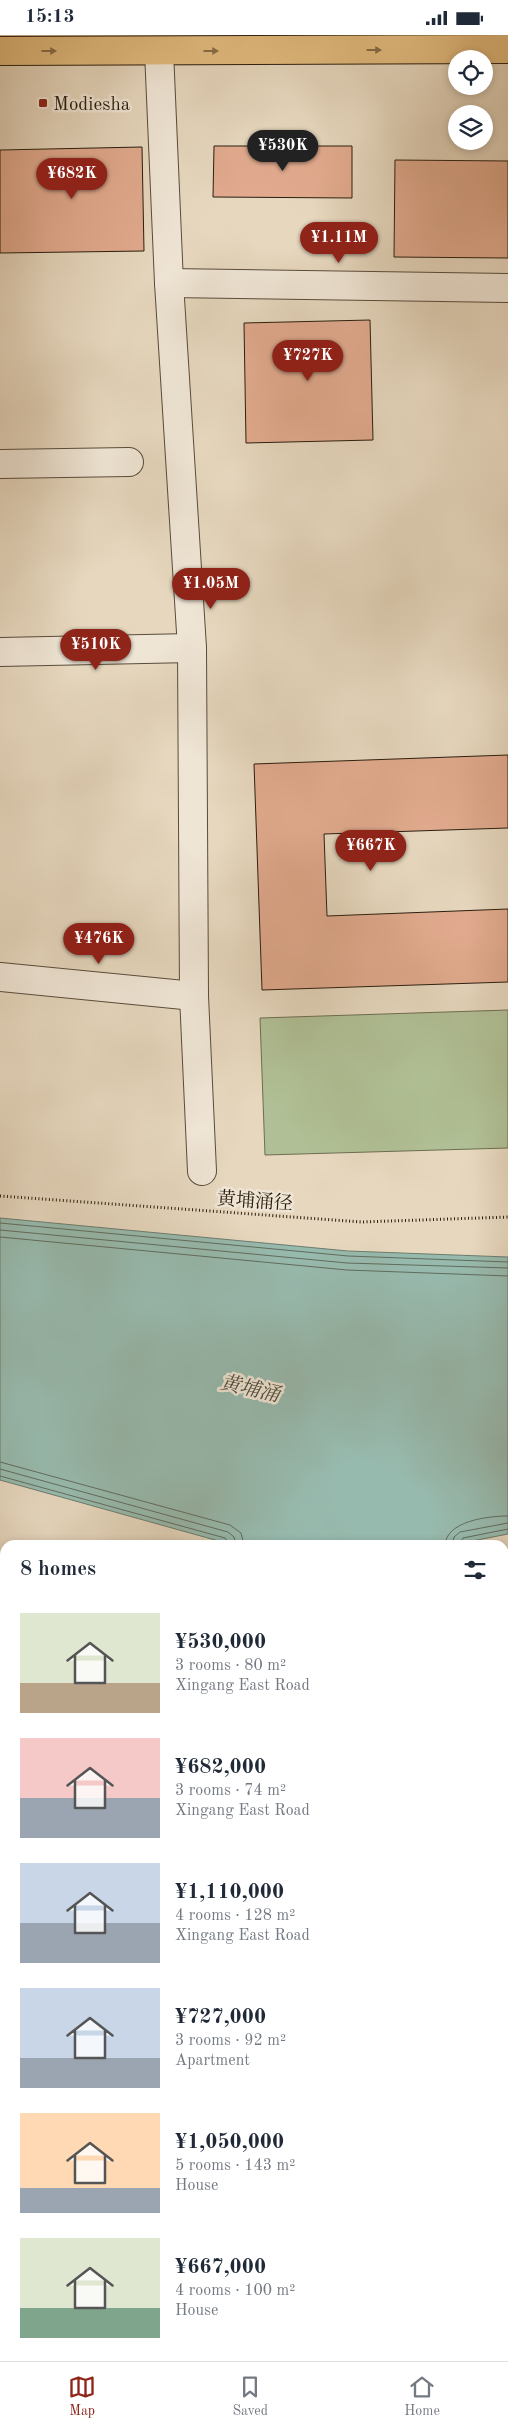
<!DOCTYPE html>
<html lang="en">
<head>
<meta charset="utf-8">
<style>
	:root { --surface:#fff; --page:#f6f6f7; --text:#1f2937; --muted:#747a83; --line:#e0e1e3; --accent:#8f2418 }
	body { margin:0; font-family:"Old Standard TT","Noto Serif SC",serif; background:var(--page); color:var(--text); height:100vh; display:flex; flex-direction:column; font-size:19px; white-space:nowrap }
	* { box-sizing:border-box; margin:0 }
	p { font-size:16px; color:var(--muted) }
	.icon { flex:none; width:28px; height:28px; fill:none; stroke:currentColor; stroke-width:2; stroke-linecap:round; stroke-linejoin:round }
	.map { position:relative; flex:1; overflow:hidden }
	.details { position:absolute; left:0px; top:1505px; width:509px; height:821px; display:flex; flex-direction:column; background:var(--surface); border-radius:15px 15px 0 0; box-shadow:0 2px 8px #0003 }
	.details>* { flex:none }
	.tools { position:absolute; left:448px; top:15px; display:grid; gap:10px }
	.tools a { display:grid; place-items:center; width:45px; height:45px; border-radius:50%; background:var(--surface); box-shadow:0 2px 8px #0003; font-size:25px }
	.price { position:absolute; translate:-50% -42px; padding:0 11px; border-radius:18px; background:var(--accent); color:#fff; font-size:16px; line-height:32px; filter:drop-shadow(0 1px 2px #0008) }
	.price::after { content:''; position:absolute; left:50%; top:30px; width:15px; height:11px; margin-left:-8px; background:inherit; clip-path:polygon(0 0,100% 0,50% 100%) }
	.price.active { background:#222; color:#fff }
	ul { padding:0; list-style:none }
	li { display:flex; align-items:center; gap:15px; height:125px; padding:0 20px }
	li span { display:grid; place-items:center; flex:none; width:140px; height:100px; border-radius:0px; color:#555 }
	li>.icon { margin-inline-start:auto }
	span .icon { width:60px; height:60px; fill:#fffc; stroke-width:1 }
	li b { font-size:21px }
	h2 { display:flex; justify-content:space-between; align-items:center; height:60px; padding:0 20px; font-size:21px }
	.status { display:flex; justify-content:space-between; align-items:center; height:35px; padding:0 25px; background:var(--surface); direction:ltr }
	.status svg { height:14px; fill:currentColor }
	.dock { display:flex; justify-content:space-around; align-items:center; height:70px; border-top:1px solid var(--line); background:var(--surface); font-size:14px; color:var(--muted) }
	.dock a { display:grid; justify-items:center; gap:2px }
	.dock .active { color:var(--accent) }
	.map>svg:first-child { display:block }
	.green { fill:#b0bf95; stroke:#6d6e52 }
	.water { fill:#97baae; stroke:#6b7c6e }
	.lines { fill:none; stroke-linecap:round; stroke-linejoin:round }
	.shore { stroke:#606c5e; stroke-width:1 }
	.building { fill:#e1aa8e; stroke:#2a1e0f }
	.service-casing { stroke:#594c3b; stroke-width:18 }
	.minor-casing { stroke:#594c3b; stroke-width:30 }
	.primary-casing { stroke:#2a1e0f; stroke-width:30 }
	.path { stroke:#2a1e0f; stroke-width:3; stroke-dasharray:1 2.5; stroke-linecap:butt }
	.service { stroke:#efe5d5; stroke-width:15 }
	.minor { stroke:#efe5d5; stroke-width:28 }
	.primary { stroke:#e3bc7f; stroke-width:28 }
	.oneway { fill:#866d47 }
	.poi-dot { fill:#8f2418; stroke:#efe5d5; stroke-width:2 }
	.labels { text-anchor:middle; stroke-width:5; stroke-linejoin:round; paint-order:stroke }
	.poi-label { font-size:19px; fill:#2a1e0f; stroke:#efe5d5; text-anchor:start }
	.street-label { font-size:19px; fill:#2a1e0f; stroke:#efe5d5 }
	.water-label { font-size:20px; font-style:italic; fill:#4b4d3f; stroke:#efe5d5 }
</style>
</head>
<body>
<div class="status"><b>15:13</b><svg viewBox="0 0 49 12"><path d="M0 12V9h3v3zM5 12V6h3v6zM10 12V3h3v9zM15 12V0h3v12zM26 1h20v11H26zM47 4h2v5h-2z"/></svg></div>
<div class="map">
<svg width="508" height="2326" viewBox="0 0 508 2326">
	<rect width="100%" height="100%" fill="#e6d7be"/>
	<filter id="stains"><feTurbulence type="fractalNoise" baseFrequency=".004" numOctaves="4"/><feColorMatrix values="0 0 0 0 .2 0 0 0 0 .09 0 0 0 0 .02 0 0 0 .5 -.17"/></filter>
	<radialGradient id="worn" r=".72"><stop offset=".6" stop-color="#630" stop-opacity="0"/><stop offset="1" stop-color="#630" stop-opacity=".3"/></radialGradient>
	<!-- green -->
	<polygon class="green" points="508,975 508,1113 265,1120 260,983"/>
	<!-- water -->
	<polygon class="water" points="0,1183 348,1216 508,1222 508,1499 452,1510 233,1510 0,1445"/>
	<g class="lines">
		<!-- shore -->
		<g class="shore">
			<polyline points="0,1188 348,1221 508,1227"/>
			<polyline points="0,1195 347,1228 508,1233"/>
			<polyline points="0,1202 347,1235 508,1241"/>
			<polyline points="0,1427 230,1490 241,1498 244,1510"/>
			<polyline points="0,1434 228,1497 234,1502 236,1510"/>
			<polyline points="0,1441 225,1503 230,1510"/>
			<path d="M445,1510C446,1486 488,1481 508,1481"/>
			<polyline points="452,1510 454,1502 460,1497 508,1488"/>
			<polyline points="459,1510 463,1503 508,1494"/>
		</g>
	</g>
	<!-- building -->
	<g class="building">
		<polygon points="214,111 352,111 352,163 213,162"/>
		<polygon points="142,112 144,216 0,218 0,115"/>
		<polygon points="395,125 508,126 508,223 394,222"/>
		<polygon points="370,285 373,405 246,408 244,288"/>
		<polygon points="508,720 508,793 324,799 327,881 508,874 508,947 262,955 254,729"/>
	</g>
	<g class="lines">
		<!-- service casing -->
		<g class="service-casing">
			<polyline id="service" points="266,2321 268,2326"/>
		</g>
		<!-- minor casing -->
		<g class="minor-casing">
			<g id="minor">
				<polyline points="159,16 169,248 192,613 194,961 202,1136"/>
				<polyline points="169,248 508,253"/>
				<polyline points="0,429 129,427"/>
				<polyline points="0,617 192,613"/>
				<polyline points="0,942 194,961"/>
				<polyline points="0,1962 5,1962"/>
			</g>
		</g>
		<!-- primary casing -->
		<g class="primary-casing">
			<polyline id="primary" points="0,16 508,14"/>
		</g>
		<!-- path -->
		<polyline class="path" points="0,1161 362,1187 508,1182"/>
		<!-- service -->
		<use href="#service" class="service"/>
		<!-- minor -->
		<use href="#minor" class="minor"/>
		<!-- primary -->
		<use href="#primary" class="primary"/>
	</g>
	<!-- one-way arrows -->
	<defs><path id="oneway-solid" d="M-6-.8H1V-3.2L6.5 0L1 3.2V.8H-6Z" transform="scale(1.25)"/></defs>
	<g class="oneway">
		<use href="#oneway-solid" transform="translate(374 15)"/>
		<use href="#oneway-solid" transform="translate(49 16)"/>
		<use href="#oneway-solid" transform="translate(211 16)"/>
	</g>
	<!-- markers -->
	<rect class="poi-dot" x="38" y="63" width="10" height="10" rx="2.5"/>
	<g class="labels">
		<!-- poi labels -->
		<g class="poi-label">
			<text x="53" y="75">Modiesha</text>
		</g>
		<!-- street labels -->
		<g class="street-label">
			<text transform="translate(255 1165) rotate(4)" y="7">黄埔涌径</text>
		</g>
		<!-- water labels -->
		<g class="water-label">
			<text transform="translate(250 1353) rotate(13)" y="7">黄埔涌</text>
		</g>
	</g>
	<rect width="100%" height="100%" filter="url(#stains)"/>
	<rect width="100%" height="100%" fill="url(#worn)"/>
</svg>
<div class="tools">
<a><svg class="icon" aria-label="locate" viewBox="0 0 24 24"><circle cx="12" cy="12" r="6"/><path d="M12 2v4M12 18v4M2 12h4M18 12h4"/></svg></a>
<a><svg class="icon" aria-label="layers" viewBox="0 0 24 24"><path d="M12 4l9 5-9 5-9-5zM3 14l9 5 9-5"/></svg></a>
</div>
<b class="price active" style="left:283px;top:137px">¥530K</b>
<b class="price" style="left:72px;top:165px">¥682K</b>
<b class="price" style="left:339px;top:229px">¥1.11M</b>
<b class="price" style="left:308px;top:347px">¥727K</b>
<b class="price" style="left:211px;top:575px">¥1.05M</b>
<b class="price" style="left:96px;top:636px">¥510K</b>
<b class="price" style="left:371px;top:837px">¥667K</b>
<b class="price" style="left:99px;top:930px">¥476K</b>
<section class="details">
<h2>8 homes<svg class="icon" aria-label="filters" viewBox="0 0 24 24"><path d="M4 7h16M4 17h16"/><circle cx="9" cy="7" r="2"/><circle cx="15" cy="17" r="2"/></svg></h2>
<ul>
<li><span style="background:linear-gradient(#dfe7d0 70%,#b9a48a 0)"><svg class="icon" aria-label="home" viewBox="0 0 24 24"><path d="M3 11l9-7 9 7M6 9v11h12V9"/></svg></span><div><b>¥530,000</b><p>3 rooms · 80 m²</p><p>Xingang East Road</p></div></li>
<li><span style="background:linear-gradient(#f6c9c9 60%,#9aa5b1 0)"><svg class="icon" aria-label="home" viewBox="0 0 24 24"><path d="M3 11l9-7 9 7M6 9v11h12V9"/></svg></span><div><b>¥682,000</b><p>3 rooms · 74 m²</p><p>Xingang East Road</p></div></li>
<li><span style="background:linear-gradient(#c9d6e8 60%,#9aa5b1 0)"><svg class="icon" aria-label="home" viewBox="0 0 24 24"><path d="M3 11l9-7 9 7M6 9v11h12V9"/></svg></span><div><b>¥1,110,000</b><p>4 rooms · 128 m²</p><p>Xingang East Road</p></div></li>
<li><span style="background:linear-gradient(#c9d6e8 70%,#9aa5b1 0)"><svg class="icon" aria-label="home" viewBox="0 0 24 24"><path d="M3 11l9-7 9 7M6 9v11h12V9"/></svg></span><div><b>¥727,000</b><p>3 rooms · 92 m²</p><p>Apartment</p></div></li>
<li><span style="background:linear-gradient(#ffd9b3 75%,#9aa5b1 0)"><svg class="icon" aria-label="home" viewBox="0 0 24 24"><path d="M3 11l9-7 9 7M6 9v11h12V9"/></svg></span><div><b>¥1,050,000</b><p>5 rooms · 143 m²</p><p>House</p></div></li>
<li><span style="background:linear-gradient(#dfe7d0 70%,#7fa58c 0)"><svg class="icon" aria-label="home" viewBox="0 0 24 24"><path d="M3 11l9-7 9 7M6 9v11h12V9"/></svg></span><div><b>¥667,000</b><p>4 rooms · 100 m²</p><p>House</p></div></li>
</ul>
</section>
</div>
<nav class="dock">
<a class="active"><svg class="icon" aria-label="map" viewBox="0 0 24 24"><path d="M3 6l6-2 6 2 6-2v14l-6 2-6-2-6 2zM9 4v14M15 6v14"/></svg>Map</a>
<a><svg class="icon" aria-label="saved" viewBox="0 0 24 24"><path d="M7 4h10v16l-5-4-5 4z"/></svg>Saved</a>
<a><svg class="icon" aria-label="home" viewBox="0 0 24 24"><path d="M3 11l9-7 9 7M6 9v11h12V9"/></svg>Home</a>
</nav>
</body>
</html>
